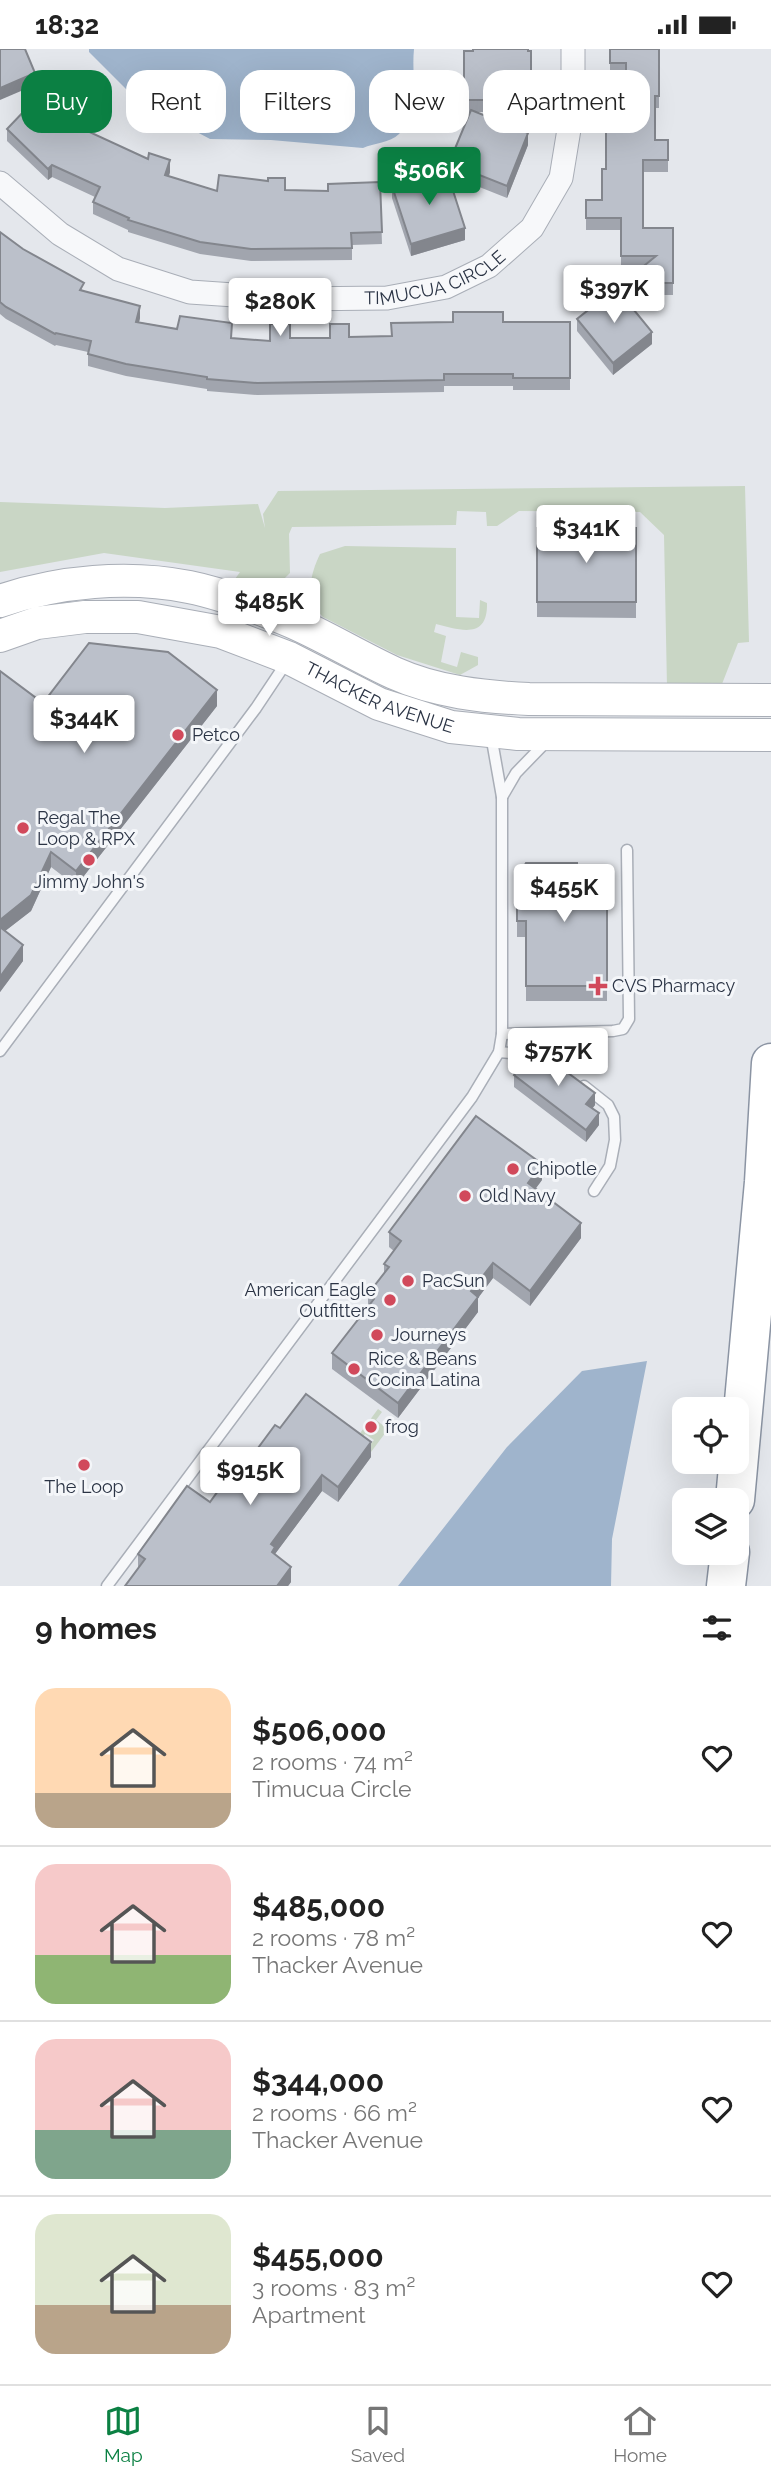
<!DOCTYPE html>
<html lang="en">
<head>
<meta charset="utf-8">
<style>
	:root { --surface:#fff; --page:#f6f6f6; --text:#222; --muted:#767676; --line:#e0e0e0; --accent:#0b8043 }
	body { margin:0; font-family:Raleway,sans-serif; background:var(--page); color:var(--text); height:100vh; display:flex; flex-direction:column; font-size:26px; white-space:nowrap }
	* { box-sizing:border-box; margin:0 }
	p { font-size:23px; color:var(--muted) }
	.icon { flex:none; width:38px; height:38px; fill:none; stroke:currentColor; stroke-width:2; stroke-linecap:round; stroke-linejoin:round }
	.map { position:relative; height:1537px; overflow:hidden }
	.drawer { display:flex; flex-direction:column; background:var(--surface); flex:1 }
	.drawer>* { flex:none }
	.hud { position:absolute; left:21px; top:21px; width:730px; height:63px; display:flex; gap:14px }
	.tools { position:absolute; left:672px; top:1348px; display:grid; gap:14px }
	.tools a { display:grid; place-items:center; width:77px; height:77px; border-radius:14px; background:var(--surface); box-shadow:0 7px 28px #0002; font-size:35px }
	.price { position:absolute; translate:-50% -60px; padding:0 16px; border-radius:7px; background:#fff; color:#222; font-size:23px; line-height:46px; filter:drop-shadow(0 2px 4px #0008) }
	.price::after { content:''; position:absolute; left:50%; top:42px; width:21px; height:16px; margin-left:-10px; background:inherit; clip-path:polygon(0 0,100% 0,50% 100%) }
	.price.selected { background:var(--accent); color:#fff }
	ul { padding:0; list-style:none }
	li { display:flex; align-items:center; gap:21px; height:175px; padding:0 35px }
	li+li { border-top:2px solid var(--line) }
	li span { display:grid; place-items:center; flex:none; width:196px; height:140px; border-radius:21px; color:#555 }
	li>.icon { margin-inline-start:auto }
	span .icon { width:84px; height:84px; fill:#fffc; stroke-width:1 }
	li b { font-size:30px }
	h2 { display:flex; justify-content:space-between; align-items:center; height:84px; padding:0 35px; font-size:30px }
	.chip { padding:0 24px; border-radius:21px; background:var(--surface); box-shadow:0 7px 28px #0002; font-size:24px; line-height:63px }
	.chip.selected { background:var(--accent); color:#fff }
	.status { display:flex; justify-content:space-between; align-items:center; height:49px; padding:0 35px; background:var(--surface); direction:ltr }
	.status svg { height:19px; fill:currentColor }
	.tab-bar { display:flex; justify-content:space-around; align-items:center; height:98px; border-top:2px solid var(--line); background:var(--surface); font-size:19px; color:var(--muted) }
	.tab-bar a { display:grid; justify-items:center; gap:4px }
	.tab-bar .selected { color:var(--accent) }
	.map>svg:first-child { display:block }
	.green { fill:#c9d6c5 }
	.water { fill:#9fb4cc }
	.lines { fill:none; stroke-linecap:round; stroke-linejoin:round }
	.lane-casing { stroke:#a9aeb7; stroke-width:13 }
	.street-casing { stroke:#a9aeb7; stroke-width:25 }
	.secondary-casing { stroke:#a9aeb7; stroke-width:34 }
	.highway-casing { stroke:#8b94a3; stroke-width:41 }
	.lane { stroke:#f7f8fa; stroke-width:10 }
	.street { stroke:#f7f8fa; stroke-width:23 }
	.secondary { stroke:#fff; stroke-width:32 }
	.highway { stroke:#fff; stroke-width:38 }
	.wall { fill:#a1a5ae }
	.shaded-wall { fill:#83868d }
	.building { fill:#bbc0ca; stroke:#83868d; stroke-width:2 }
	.poi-dot { fill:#d1495b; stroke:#f4f6f9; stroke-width:2.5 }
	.labels { text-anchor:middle; stroke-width:6; stroke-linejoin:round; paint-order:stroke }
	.street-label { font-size:18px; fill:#2b3445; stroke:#f4f6f9 }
	.poi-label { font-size:18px; fill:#2b3445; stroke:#f4f6f9; text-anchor:start }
</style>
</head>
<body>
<div class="status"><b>18:32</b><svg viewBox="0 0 49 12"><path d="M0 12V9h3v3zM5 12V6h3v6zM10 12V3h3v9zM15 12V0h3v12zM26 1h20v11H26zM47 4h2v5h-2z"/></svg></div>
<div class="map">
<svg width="771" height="1537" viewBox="0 0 771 1537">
	<rect width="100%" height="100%" fill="#e4e7ec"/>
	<!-- green -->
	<g class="green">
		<path d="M745,437L749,593L738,594L722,635L667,638L664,486L640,463L519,462L497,477H487L486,463L457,462L456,476L292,478L289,485L290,524C269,545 260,550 235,530L240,523L104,504L0,523V453L165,459L258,455L265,479L263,465L278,442Z"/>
		<path d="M345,497L456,499V568L479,569L480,551L487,554C488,591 460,581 436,575L434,583L446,587L441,613L457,618L461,603L478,608V616L460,626L397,606L323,568C304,550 310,526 320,505Z"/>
		<polygon points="378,1360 382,1363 376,1371 384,1377 391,1368 395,1371 371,1403 367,1400 374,1391 365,1385 358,1393 355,1391"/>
	</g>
	<!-- water -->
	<g class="water">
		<path d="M89,0H414C411,28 421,63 399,85C390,94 374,94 363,99L271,91L210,90L137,51L89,3Z"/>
		<polygon points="647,1312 612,1490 611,1537 398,1537 507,1398 582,1322"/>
	</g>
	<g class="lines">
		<!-- lane casing -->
		<g class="lane-casing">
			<g id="lane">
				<polyline points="502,748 516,724 546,693"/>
				<polyline points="502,985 613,982 623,980 629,970 627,801"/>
				<polyline points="0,1002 256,659 288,611"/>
				<polyline points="499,1003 543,1007"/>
				<polyline points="584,1037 608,1056 614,1068 615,1091 610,1117 594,1142"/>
				<polyline points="107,1537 472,1048 499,1003 502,985 502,748 491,686"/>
			</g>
		</g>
		<!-- street casing -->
		<g class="street-casing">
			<g id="street">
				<path id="s1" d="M0,134L60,185L118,220L190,243L291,250L387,249L446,238L489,217L532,179L561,129L573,56V0"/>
			</g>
		</g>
		<!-- secondary casing -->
		<g class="secondary-casing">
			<g id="secondary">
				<path d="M0,552C59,532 128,526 189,538C224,545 257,558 290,572C325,587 359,608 394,624C436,643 484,648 529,650L771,651"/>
				<path id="s2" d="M0,587L37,574L85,568H138L221,583L289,609L379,655L451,678L518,685L771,686"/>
			</g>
		</g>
		<!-- highway casing -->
		<g class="highway-casing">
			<g id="highway">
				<polyline points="735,1451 764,1133 771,1014"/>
				<polyline points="726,1537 730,1503"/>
			</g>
		</g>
		<!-- lane -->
		<use href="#lane" class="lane"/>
		<!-- street -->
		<use href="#street" class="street"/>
		<!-- secondary -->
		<use href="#secondary" class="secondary"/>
		<!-- highway -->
		<use href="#highway" class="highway"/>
	</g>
	<!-- wall -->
	<g class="wall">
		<polygon points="610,0 659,0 659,59 655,59 655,91 668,91 668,123 643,123 643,179 673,179 673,246 623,246 623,234 641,219 621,219 621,181 586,181 586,151 602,151 606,120 626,60 626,26 610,26"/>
		<polygon points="464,2 531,2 531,63 476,63 528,96 507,149 449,126 449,114 470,63 464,63"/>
		<polygon points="7,80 91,84 170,123 169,127 217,142 285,141 328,142 380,133 382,195 352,196 352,211 251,212 200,205 128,183 128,181 93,165 93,153 95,148 52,128 48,131 7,92"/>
		<polygon points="392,137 465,191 411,207 392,149"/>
		<polygon points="0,183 23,200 84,242 140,269 139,273 232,289 270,292 290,289 391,287 503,273 570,273 570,341 513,341 513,337 444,337 444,343 257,346 207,342 207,340 126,327 88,317 88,303 56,296 55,297 6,270 0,265"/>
		<polygon points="577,270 652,295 613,326 577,282"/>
		<polygon points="537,479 636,479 636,569 537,568"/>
		<polygon points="0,622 43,654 217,657 76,837 51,818 31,862 5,882 23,912 0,943"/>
		<polygon points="577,820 607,820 607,952 526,952 526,888 517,888 517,830"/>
		<polygon points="514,1026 595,1056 592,1060 599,1076 586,1093 514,1038"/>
		<polygon points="542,1131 535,1140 581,1189 530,1257 493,1229 478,1249 478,1263 398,1369 332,1320 332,1304 368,1257 368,1245 384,1225 384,1215 394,1202 389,1198 389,1183"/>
		<polygon points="280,1379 371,1408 338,1453 322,1442 275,1505 291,1533 288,1537 125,1537 138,1520 138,1505 210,1453 252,1407"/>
	</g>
	<!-- shaded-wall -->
	<g class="shaded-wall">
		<polygon points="35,24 35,36 0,51 0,39"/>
		<polygon points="91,75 91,87 85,81"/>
		<polygon points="528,84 528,96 507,149 507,137"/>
		<polygon points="170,111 170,123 165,138 165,126"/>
		<polygon points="52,116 52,128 48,131 48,120"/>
		<polygon points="465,179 465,191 411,207 411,195"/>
		<polygon points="140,257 140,269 136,285 136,273"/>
		<polygon points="652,283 652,295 613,326 613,314"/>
		<polygon points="217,641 217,657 76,837 76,822"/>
		<polygon points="51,803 51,818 31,862 0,886 0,871"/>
		<polygon points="23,896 23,912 0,943 0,928"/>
		<polygon points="595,1044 595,1056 586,1067 586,1055"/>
		<polygon points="599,1064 599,1076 586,1093 586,1081"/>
		<polygon points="542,1115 542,1131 528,1150 528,1134"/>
		<polygon points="581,1174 581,1189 530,1257 530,1242"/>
		<polygon points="493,1214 493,1229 478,1249 478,1263 398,1369 398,1354 471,1242"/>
		<polygon points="371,1393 371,1408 338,1453 338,1438"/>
		<polygon points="322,1426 322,1442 275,1505 275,1514 272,1519 271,1495"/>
		<polygon points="291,1518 291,1533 288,1537 277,1537"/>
	</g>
	<!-- building -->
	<g class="building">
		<polygon points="0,0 25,0 35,24 0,39"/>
		<polygon points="473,0 528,0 528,2 531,2 531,51 464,51 464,2 473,2"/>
		<polygon points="610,0 659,0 659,47 655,47 655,91 668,91 668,111 643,111 643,179 673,179 673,234 623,234 656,207 621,207 621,169 586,169 586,151 602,151 602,120 606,120 606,60 626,60 626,14 610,14"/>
		<polygon points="49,36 91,75 85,81 148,110 149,104 170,111 165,126 217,142 219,126 268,132 268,129 285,129 285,141 328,142 328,135 380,133 382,183 351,184 352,199 251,200 200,193 128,171 129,169 93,153 100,138 52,116 48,120 7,80"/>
		<polygon points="471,61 528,84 507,137 449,114"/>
		<polygon points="446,120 465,179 411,195 392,137"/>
		<polygon points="0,183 23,200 84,234 80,241 140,257 136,273 177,280 180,267 232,274 231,289 270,292 270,275 290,275 290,289 330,289 330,275 349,275 349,288 392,287 391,274 453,273 453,263 503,263 503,273 570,273 570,329 513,329 513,325 444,325 444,331 257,334 207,330 207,328 126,315 88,305 91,292 56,284 55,285 6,258 0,253"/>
		<polygon points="616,239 652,283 613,314 577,270"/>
		<rect x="537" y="479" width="99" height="74"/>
		<polygon points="89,594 168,603 217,641 76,822 51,803 31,846 0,871 0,622 43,654"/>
		<polygon points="526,814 577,814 577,820 607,820 607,937 526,937 526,872 517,872 517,830"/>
		<polygon points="0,878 23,896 0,928"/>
		<polygon points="533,1001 537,1001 595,1044 586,1055 599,1064 586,1081 514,1026"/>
		<polygon points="476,1067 542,1115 528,1134 581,1174 530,1242 493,1214 471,1242 478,1248 398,1354 332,1304 374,1250 368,1245 389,1218 384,1215 401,1192 389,1183"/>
		<polygon points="306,1345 371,1393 338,1438 322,1426 271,1495 275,1498 272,1503 291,1518 277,1537 125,1537 145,1510 138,1505 187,1437 210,1453 246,1403 252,1407 275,1376 280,1379"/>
	</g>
	<!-- markers -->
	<g class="poi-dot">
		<circle cx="178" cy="686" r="7"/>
		<circle cx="23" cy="779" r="7"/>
		<circle cx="89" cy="811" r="7"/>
		<path d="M594.5 926.5h7v7h7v7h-7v7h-7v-7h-7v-7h7z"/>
		<circle cx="513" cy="1120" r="7"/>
		<circle cx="465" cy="1147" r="7"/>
		<circle cx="408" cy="1232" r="7"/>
		<circle cx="390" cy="1251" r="7"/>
		<circle cx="377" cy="1286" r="7"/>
		<circle cx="354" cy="1320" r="7"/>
		<circle cx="371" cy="1378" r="7"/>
		<circle cx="84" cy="1416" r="7"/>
	</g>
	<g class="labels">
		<!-- street labels -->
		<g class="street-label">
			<text dy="6" stroke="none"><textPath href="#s1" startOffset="471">TIMUCUA CIRCLE</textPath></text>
			<text dy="6" stroke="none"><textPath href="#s2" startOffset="397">THACKER AVENUE</textPath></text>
		</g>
		<!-- poi labels -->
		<g class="poi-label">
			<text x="192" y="692">Petco</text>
			<text x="37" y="775">Regal The<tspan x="37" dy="21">Loop &amp; RPX</tspan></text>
			<text x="89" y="839" text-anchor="middle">Jimmy John's</text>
			<text x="612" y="943">CVS Pharmacy</text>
			<text x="527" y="1126">Chipotle</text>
			<text x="479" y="1153">Old Navy</text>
			<text x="422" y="1238">PacSun</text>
			<text x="376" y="1247" text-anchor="end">American Eagle<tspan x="376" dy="21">Outfitters</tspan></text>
			<text x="391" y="1292">Journeys</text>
			<text x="368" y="1316">Rice &amp; Beans<tspan x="368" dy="21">Cocina Latina</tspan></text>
			<text x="385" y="1384">frog</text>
			<text x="84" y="1444" text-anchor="middle">The Loop</text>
		</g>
	</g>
</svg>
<div class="tools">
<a><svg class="icon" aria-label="locate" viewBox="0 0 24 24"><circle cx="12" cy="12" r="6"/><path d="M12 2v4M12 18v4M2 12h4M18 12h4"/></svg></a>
<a><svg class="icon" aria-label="layers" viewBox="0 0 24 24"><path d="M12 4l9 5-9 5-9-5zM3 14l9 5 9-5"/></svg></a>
</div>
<b class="price selected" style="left:429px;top:158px">$506K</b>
<b class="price" style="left:614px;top:276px">$397K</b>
<b class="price" style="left:280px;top:289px">$280K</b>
<b class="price" style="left:586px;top:516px">$341K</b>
<b class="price" style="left:269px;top:589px">$485K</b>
<b class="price" style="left:84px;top:706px">$344K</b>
<b class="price" style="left:564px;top:875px">$455K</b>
<b class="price" style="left:558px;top:1039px">$757K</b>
<b class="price" style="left:250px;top:1458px">$915K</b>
<div class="hud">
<a class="chip selected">Buy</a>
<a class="chip">Rent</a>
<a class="chip">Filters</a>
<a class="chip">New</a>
<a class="chip">Apartment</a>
</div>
</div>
<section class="drawer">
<h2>9 homes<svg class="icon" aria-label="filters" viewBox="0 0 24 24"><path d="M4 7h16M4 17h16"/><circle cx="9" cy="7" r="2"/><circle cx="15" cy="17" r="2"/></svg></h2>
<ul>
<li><span style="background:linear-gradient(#ffd9b3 75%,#b9a48a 0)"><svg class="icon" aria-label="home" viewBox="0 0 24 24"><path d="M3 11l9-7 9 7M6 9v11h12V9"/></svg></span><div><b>$506,000</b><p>2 rooms · 74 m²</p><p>Timucua Circle</p></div><svg class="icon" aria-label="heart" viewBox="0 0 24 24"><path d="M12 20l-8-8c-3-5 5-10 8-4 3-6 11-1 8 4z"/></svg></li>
<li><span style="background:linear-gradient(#f6c9c9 65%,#8fb573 0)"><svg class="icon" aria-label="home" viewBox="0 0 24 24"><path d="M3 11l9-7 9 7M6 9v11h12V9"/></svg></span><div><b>$485,000</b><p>2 rooms · 78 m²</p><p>Thacker Avenue</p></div><svg class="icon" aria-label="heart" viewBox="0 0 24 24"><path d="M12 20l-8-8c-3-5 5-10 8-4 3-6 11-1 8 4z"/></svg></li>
<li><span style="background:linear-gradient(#f6c9c9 65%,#7fa58c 0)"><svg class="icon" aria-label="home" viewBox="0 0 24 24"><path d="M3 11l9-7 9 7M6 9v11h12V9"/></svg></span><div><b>$344,000</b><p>2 rooms · 66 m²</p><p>Thacker Avenue</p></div><svg class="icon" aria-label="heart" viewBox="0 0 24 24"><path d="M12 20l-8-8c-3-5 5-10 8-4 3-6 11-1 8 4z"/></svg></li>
<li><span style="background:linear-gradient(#dfe7d0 65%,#b9a48a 0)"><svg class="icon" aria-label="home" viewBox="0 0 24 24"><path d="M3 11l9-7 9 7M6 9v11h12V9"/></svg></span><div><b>$455,000</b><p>3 rooms · 83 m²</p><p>Apartment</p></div><svg class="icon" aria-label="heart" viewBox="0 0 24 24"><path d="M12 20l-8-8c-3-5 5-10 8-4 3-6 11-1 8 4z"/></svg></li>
</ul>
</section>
<nav class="tab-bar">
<a class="selected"><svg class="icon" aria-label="map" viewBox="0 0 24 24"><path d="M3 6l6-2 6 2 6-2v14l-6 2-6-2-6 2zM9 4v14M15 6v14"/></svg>Map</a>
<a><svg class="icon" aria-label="saved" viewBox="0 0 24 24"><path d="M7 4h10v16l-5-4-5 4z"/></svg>Saved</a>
<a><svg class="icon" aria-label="home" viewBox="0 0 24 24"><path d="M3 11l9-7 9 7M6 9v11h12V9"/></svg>Home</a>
</nav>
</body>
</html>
